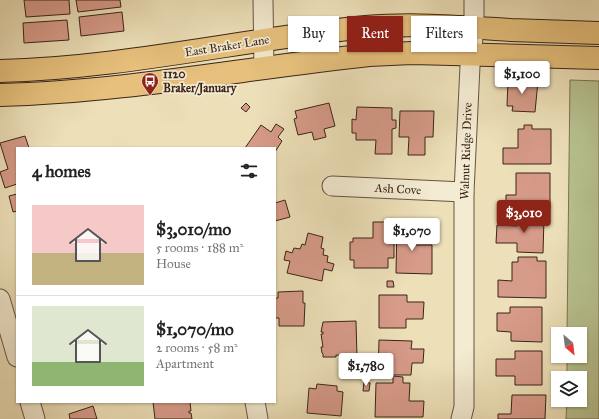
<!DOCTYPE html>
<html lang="en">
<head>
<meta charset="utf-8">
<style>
	:root { --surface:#fff; --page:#f6f6f6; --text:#222; --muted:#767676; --line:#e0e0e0; --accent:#8f2418 }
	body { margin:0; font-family:"IM FELL Great Primer",serif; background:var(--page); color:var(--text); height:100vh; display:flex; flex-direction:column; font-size:15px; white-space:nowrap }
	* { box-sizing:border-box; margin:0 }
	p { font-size:13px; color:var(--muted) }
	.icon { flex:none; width:22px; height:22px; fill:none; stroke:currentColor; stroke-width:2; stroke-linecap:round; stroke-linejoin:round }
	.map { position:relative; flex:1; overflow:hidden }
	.drawer { position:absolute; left:16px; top:147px; width:260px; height:256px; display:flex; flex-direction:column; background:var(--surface); border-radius:0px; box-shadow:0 1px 3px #0004 }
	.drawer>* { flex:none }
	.banner { position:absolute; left:288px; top:16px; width:251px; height:36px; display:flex; gap:8px }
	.needle { width:26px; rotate:152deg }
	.fabs { position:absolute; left:551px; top:327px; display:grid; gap:8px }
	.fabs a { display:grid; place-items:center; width:36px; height:36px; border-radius:0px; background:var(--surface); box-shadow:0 1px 3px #0004; font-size:20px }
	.price { position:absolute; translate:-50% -34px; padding:0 9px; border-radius:4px; background:#fff; color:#222; font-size:13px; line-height:26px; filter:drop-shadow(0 1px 2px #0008) }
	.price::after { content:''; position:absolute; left:50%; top:24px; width:12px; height:9px; margin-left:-6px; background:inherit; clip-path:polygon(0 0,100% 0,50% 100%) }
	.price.current { background:var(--accent); color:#fff }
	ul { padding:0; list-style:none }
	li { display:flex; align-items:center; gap:12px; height:100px; padding:0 16px }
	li+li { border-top:1px solid var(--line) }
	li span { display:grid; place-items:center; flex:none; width:112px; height:80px; border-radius:0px; color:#555 }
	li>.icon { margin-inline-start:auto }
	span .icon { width:48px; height:48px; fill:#fffc; stroke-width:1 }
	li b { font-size:17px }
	h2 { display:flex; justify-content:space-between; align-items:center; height:48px; padding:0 16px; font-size:17px }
	.tag { padding:0 14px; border-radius:0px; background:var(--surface); box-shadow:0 1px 3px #0004; font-size:14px; line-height:36px }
	.tag.current { background:var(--accent); color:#fff }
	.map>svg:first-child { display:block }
	.green { fill:#b7c290; stroke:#787354 }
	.building { fill:#d79b89; stroke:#3a2419 }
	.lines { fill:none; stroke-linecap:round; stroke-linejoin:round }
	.minor-casing { stroke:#675341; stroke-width:21 }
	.major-casing { stroke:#3a2419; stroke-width:24 }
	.minor { stroke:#f3ebd2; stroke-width:19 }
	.major { stroke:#e6c07c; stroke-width:22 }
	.labels { text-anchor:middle; stroke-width:3.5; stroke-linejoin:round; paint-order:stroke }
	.street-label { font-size:12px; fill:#3a2419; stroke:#f3ebd2 }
	.poi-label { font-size:12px; font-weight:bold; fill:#3a2419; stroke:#f3ebd2; text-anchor:start }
</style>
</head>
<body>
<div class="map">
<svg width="599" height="419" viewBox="0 0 599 419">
	<rect width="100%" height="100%" fill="#ede0b9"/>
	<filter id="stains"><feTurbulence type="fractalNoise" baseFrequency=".005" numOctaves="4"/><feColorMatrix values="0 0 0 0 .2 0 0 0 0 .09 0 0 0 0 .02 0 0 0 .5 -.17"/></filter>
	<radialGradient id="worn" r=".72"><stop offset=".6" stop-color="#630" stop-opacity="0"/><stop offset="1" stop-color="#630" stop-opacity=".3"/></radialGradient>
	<!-- green -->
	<polygon class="green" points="570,80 599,81 599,419 566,419 567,400 580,400 580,378 567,378 567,356 580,356 580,334 567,334"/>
	<!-- building -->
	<g class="building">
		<polygon points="24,0 69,0 70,14 26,17"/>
		<polygon points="76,0 120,0 121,7 78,12"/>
		<polygon points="122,12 124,31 81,36 79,17"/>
		<polygon points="67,20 69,40 24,43 23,23"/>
		<polygon points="508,80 538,81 535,112 512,111 513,106 507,106"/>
		<polygon points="246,103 250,107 246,112 241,108"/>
		<polygon points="329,103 335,126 324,129 326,137 314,140 312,132 298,135 294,119 297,118 295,111"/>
		<polygon points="357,107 392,108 392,120 396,120 396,128 392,129 392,154 375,154 376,140 356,140 356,133 352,133 352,119 356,120"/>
		<polygon points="400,111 434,111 433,137 425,137 425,155 408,155 409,137 399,137"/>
		<polygon points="276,124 284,129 278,137 282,141 275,152 275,148 245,148 261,125 271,132"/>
		<polygon points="524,125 532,125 532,129 551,129 551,164 503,164 503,148 518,148 518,129 524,129"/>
		<polygon points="25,136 29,148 17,148 17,184 5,188 0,172 8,169 0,143"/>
		<polygon points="516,173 550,173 550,209 506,209 506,195 516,195"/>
		<polygon points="17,194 17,211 13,212 9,196"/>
		<polygon points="285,200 290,217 275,221 275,203"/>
		<polygon points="523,214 539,214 538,218 544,218 543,253 517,252 517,243 496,243 497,225 517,226 517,218 523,218"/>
		<polygon points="373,222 391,222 391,238 394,238 394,258 388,258 388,268 354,268 354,260 350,260 350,242 353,242 353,238 373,238"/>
		<polygon points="397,222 416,223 416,245 432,245 432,274 396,273"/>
		<polygon points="308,233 323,237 321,248 324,249 323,255 328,256 327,262 334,264 332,271 324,269 322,281 287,273 290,261 284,260 286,251 292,253 294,248 300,249 302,244 305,245"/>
		<polygon points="518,257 537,257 537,261 546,261 546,298 498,297 498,280 512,281 512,262 518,262"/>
		<polygon points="387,281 393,281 394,287 387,287"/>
		<polygon points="303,291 303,303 305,303 304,326 279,326 279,318 275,318 275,298 278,298 278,292"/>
		<polygon points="379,295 407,295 407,302 424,302 423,319 406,319 406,328 379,328"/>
		<polygon points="510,307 542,307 542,342 511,341 511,332 497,331 497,313 510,313"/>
		<polygon points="356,321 357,357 336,355 336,357 323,357 323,354 322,353 321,347 323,347 321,334 323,334 323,332 321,332 323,322"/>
		<polygon points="379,340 412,341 411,349 424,349 423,363 412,363 411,375 378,375"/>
		<polygon points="515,351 542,351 542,385 515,385 515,376 496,376 496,359 515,359"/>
		<polygon points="393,376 403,377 403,383 410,383 409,401 424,401 423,417 375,417 376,383 393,383"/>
		<polygon points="364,382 370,383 369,391 363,391"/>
		<polygon points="317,384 337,386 337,391 343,392 341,416 307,413 309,388 316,389"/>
		<polygon points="512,395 546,395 545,419 498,419 498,414 511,414"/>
		<polygon points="153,402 190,402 191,411 189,411 189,413 191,413 192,419 155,419"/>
		<polygon points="93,406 97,419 70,419 69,414"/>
	</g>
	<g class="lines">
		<!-- minor casing -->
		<g class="minor-casing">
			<g id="minor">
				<polyline points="263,0 264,68"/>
				<polyline points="332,186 464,192"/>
				<polyline points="0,299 17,357"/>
				<polyline points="30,402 35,419"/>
				<polyline points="255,402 258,419"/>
				<polyline points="461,419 464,407 464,192 470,66 474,27 474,0"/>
			</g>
		</g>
		<!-- major casing -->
		<g class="major-casing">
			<g id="major">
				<path d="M0,71C123,68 244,39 366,27C414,23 463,27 511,30C540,31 570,32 599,33"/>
				<path d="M0,95C124,92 246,68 369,55L412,53L599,58"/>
			</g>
		</g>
		<!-- minor -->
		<use href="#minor" class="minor"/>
		<!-- major -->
		<use href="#major" class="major"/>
	</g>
	<!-- icons -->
	<defs>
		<g id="bus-pin" transform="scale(0.9)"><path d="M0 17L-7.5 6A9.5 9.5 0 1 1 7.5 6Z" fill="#8f2418" stroke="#f3ebd2"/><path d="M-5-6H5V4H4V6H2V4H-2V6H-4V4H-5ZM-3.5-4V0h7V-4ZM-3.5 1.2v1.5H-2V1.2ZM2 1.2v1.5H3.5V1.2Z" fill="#fff"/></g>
	</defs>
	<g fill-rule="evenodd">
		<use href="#bus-pin" x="150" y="81"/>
	</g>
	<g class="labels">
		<!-- street labels -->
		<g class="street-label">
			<text transform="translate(227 46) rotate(-9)" y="4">East Braker Lane</text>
			<text transform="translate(466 151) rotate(-88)" y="4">Walnut Ridge Drive</text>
			<text transform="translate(398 189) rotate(3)" y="4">Ash Cove</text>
		</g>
		<!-- poi labels -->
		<g class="poi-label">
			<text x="163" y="78">1120<tspan x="163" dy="14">Braker/January</tspan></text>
		</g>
	</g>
	<rect width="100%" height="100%" filter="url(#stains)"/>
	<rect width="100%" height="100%" fill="url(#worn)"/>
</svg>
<div class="fabs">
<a><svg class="needle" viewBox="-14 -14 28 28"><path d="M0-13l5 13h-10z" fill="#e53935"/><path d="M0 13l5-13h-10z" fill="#767676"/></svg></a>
<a><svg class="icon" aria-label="layers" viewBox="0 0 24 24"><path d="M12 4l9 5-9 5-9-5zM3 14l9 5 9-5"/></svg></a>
</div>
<b class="price" style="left:522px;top:95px">$1,100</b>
<b class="price current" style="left:524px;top:234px">$3,010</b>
<b class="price" style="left:412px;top:252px">$1,070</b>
<b class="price" style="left:366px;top:387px">$1,780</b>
<div class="banner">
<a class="tag">Buy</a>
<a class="tag current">Rent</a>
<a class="tag">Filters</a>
</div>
<section class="drawer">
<h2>4 homes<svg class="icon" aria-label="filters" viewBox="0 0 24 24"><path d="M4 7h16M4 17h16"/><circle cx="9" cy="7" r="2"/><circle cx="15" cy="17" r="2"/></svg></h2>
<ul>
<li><span style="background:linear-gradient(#f6c9c9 60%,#c2b280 0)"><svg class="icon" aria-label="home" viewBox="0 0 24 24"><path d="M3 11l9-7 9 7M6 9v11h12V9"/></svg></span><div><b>$3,010/mo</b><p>5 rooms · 188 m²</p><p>House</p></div></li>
<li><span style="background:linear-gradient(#dfe7d0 70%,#8fb573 0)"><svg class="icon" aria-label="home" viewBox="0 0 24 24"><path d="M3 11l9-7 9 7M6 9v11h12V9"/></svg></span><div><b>$1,070/mo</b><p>2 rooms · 58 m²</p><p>Apartment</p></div></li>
</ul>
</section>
</div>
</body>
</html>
